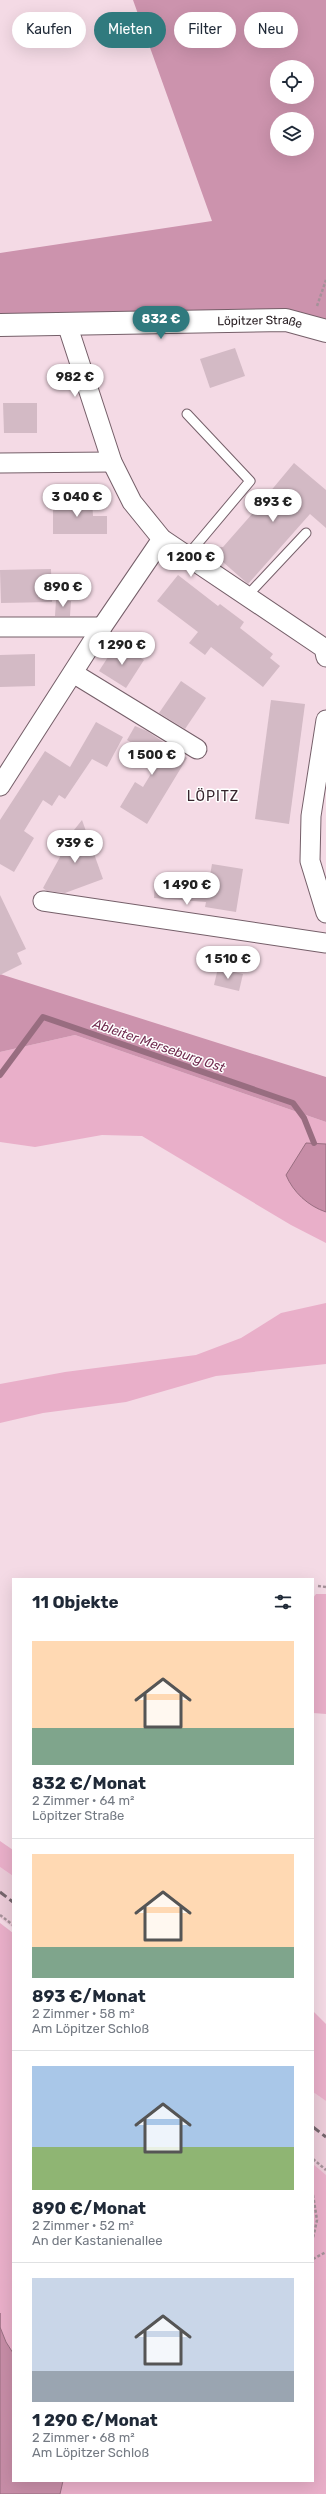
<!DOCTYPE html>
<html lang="de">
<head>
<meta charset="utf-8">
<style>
	:root { --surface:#fff; --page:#f6f6f7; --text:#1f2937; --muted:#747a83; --line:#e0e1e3; --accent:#307a7e }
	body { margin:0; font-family:Rubik,sans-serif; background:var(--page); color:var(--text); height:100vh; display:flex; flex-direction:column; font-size:15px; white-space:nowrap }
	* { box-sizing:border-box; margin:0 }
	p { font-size:13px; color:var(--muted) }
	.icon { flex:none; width:22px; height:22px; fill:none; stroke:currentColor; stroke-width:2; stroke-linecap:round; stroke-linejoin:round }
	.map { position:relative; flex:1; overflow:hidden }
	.side { position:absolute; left:12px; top:1578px; width:302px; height:904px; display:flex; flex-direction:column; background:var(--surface); border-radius:0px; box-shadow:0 4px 16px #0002 }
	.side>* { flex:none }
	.hud { position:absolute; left:12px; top:12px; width:302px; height:36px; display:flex; gap:8px }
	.tools { position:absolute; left:270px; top:60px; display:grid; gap:8px }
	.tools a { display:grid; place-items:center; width:44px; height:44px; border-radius:50%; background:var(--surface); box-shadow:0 4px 16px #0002; font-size:20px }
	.price { position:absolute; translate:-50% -34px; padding:0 9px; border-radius:14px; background:#fff; color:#222; font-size:13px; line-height:26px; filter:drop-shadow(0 1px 2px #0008) }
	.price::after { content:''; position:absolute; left:50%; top:24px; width:12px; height:9px; margin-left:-6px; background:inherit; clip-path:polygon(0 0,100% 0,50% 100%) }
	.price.active { background:var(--accent); color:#fff }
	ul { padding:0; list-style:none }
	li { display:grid; align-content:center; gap:8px; height:212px; padding:0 20px }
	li+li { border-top:1px solid var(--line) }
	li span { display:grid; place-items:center; height:124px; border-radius:0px; color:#555 }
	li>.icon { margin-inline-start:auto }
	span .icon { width:72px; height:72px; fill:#fffc; stroke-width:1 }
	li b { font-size:17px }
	h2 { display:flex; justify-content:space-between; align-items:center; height:48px; padding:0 20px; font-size:17px }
	.pill { padding:0 14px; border-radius:18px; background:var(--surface); box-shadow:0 4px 16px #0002; font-size:14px; line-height:36px }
	.pill.active { background:var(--accent); color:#fff }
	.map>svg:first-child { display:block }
	.built { fill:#ebcbd8 }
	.green { fill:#e9afc9 }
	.forest { fill:#cc93ad; fill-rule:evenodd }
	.water { fill:#c78da7; stroke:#986d80 }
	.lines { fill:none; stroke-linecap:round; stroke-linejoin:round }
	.stream { stroke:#986d80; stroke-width:6 }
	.building { fill:#d3bac5 }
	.lane-casing { stroke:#755f69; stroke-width:11 }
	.street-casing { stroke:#755f69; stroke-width:21 }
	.secondary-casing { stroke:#755f69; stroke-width:24 }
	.path { stroke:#a59199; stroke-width:2.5; stroke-dasharray:3 2; stroke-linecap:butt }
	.lane { stroke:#fff; stroke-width:9 }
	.street { stroke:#fff; stroke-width:19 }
	.secondary { stroke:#fff; stroke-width:22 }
	.rail { stroke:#75656c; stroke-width:3; stroke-dasharray:8 4; stroke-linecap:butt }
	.labels { text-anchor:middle; stroke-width:3; stroke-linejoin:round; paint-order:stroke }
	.street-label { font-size:12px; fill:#2c2226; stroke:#fff }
	.water-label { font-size:13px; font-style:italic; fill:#702b4f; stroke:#fff }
	.quarter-label { font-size:14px; letter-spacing:1px; fill:#37252d; stroke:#fff }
</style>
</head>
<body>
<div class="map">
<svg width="326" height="2494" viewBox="0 0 326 2494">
	<rect width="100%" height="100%" fill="#f4dae5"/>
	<!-- built -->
	<g class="built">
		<polygon points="0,1867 13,1876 13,1928 0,1918"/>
		<polygon points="313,2092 326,2101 326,2179 313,2168"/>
	</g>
	<!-- green -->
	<g class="green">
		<polygon points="75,1035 326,1122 326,1243 291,1225 142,1136 102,1135 35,1147 0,1142 0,1052"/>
		<polygon points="326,1303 326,1364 216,1376 126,1402 43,1413 0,1423 0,1384 65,1372 196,1355 241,1338 281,1313"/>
		<polygon points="316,1594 326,1594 326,1714 313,1713 313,1598"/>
		<polygon points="0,1841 13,1850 13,1876 0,1867"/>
		<polygon points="0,1923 13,1933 13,2353 6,2342 0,2327"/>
		<polygon points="313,2011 326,2024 326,2101 313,2092"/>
		<polygon points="313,2164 326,2175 326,2494 60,2494 63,2481 313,2481"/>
	</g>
	<!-- forest -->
	<g class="forest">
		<path d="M133,0H326V331L0,324V253L212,221ZM277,67H307V97H277ZM277,119H307V149H277Z"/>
		<polygon points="0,974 326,1077 326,1122 75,1035 0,1052"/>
	</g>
	<!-- water -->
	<g class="water">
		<path d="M306,1143L326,1144V1212C308,1206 293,1192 286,1175Z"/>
		<polygon points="0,2313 0,2327 6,2342 13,2353 13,2481 63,2481 60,2494 0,2494"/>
	</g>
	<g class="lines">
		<!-- stream -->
		<polyline class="stream" points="0,1075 43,1017 293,1103 304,1118 314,1143"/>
	</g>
	<!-- building -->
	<g class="building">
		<polygon points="235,348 245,376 210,388 200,359"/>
		<polygon points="3,403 37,403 37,433 4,433"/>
		<polygon points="294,463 326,490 326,528 310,514 248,584 207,548 223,547 252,514 246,509 264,489 269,493"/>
		<polygon points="53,500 92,500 93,516 107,516 107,534 53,534"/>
		<polygon points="51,569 52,602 1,603 0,570"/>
		<polygon points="178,575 218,606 220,604 244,622 240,628 273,654 270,658 280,666 263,687 211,647 205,655 189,643 198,632 157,601"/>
		<polygon points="56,600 71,601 70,616 55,616"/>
		<polygon points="117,643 144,660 126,688 99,671"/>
		<polygon points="35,654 35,686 0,687 0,655"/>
		<polygon points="181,681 206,698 185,729 159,713"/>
		<polygon points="271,700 305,704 289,824 255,819"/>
		<polygon points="96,722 123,737 107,767 92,759 65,799 59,795 52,806 43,800 24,831 34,838 14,872 0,864 0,820 45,751 70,767"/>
		<polygon points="135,726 147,731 187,758 147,824 120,807 135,782 143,787 160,759 127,740"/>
		<polygon points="82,820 103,879 65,893 47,891 43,888 60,857 58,850"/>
		<polygon points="212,864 243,869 236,912 205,907 206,902 154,898 155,878 209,881"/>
		<polygon points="0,895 26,949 17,953 22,964 0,975"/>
		<polygon points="218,968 243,974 239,991 214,985"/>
	</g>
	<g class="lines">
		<!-- lane casing -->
		<g class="lane-casing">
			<g id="lane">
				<polyline points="187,556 250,481 187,414"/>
				<polyline points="246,597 306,533"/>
			</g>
		</g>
		<!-- street casing -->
		<g class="street-casing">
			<g id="street">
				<polyline points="67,324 112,462 132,502 162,539 324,648 326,657"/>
				<polyline points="0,463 112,462"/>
				<polyline points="0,627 102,627"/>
				<polyline points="73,673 197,749"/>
				<polyline points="326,720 311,816 310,861 326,913"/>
				<polyline points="0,786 102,627 162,539"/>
				<polyline points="43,901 326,943"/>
			</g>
		</g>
		<!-- secondary casing -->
		<g class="secondary-casing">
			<g id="secondary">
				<path id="s1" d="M0,325L286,320L326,331"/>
			</g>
		</g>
		<!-- path -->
		<g class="path">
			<polyline points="317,306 326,280"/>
			<polyline points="318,1586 326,1587"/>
			<polyline points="0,1915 13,1925"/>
			<polyline points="313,2159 326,2170"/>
			<polyline points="313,2195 317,2220 313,2238"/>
			<polyline points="313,2259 326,2252"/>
		</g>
		<!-- lane -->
		<use href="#lane" class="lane"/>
		<!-- street -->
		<use href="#street" class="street"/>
		<!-- secondary -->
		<use href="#secondary" class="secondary"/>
		<!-- rail -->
		<g class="rail">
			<polyline points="0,1892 13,1902"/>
			<polyline points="313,2127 326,2137"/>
		</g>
	</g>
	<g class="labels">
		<!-- street labels -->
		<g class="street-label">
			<text dy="4" stroke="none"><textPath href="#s1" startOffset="260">Löpitzer Straße</textPath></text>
		</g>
		<!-- water labels -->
		<g class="water-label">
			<text transform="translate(159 1045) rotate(19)" y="5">Ableiter Merseburg Ost</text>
		</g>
		<!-- quarter labels -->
		<g class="quarter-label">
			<text x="213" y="801">LÖPITZ</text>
		</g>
	</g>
</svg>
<div class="tools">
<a><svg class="icon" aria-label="locate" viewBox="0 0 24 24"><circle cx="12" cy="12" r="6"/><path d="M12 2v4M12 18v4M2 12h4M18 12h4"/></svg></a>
<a><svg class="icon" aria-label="layers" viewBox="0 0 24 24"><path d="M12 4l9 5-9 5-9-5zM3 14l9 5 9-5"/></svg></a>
</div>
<b class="price active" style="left:161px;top:340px">832 €</b>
<b class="price" style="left:75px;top:398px">982 €</b>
<b class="price" style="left:77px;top:518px">3 040 €</b>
<b class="price" style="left:273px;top:523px">893 €</b>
<b class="price" style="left:191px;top:578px">1 200 €</b>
<b class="price" style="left:63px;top:608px">890 €</b>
<b class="price" style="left:122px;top:666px">1 290 €</b>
<b class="price" style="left:152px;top:776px">1 500 €</b>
<b class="price" style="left:75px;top:864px">939 €</b>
<b class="price" style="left:187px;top:906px">1 490 €</b>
<b class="price" style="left:228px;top:980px">1 510 €</b>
<div class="hud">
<a class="pill">Kaufen</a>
<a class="pill active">Mieten</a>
<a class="pill">Filter</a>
<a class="pill">Neu</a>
</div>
<section class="side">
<h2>11 Objekte<svg class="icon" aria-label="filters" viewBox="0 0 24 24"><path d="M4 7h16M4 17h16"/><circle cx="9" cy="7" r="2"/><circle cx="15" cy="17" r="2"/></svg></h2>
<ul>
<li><span style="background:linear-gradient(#ffd9b3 70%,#7fa58c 0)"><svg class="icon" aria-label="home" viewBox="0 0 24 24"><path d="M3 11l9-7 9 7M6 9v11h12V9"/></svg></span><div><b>832 €/Monat</b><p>2 Zimmer · 64 m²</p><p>Löpitzer Straße</p></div></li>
<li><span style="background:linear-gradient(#ffd9b3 75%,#7fa58c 0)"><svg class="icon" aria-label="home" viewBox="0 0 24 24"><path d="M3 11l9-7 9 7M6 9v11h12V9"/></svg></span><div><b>893 €/Monat</b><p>2 Zimmer · 58 m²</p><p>Am Löpitzer Schloß</p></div></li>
<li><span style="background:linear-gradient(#a9c7e8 65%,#8fb573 0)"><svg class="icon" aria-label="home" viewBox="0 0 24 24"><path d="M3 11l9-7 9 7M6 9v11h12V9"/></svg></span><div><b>890 €/Monat</b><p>2 Zimmer · 52 m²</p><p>An der Kastanienallee</p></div></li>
<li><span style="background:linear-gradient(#c9d6e8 75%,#9aa5b1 0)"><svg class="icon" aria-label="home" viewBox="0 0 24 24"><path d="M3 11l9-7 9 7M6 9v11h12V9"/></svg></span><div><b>1 290 €/Monat</b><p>2 Zimmer · 68 m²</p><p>Am Löpitzer Schloß</p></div></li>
</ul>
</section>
</div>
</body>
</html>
